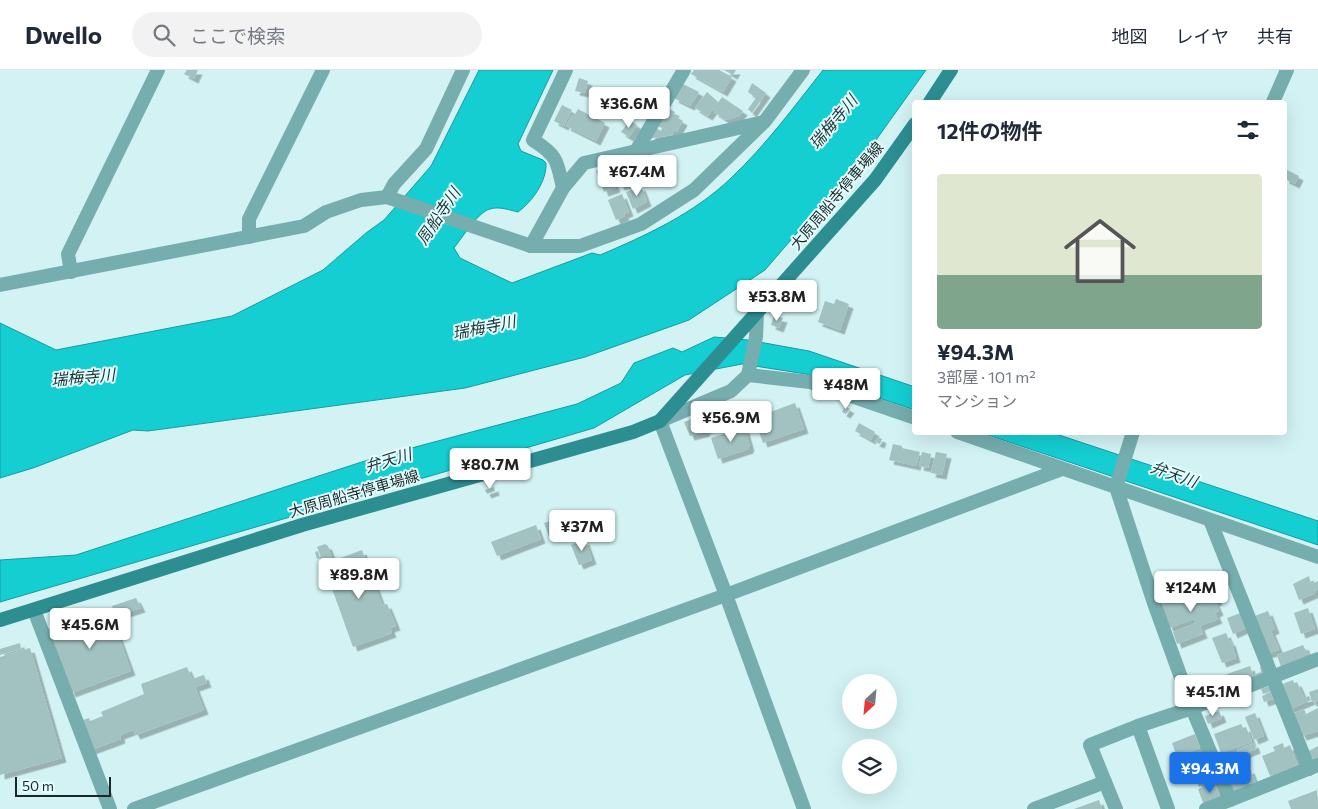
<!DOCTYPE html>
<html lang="ja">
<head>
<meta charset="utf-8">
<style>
	:root { --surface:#fff; --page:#f2f2f3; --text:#1f2937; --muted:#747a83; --line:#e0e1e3; --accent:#1a73e8 }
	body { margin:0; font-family:Commissioner,"Noto Sans JP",sans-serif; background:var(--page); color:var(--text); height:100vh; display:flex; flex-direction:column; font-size:19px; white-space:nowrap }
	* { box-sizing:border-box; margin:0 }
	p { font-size:16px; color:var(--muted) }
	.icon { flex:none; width:28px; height:28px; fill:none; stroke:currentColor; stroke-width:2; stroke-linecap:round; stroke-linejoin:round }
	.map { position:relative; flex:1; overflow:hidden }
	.panel { position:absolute; left:912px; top:30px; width:375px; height:335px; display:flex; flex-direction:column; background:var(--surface); border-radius:5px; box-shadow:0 5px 20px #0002 }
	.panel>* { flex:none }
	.needle { width:32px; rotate:206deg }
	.buttons { position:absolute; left:842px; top:604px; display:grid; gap:10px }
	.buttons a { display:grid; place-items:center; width:55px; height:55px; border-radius:50%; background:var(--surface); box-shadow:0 5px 20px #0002; font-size:25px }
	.scale { position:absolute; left:15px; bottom:12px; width:96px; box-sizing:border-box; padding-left:5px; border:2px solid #1b2828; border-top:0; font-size:14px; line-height:18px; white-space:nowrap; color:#1b2828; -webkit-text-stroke:4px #e4feff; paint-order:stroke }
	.price { position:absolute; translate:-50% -42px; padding:0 11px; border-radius:5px; background:#fff; color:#222; font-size:16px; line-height:32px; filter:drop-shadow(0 1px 2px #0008) }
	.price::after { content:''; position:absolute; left:50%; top:30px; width:15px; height:11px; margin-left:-8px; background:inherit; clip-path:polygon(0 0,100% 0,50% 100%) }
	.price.on { background:var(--accent); color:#fff }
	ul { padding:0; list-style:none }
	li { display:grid; align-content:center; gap:10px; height:265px; padding:0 25px }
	li span { display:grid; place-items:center; height:155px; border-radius:5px; color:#555 }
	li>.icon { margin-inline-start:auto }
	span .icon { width:90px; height:90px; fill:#fffc; stroke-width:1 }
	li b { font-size:21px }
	h2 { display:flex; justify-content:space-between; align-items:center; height:60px; padding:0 25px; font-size:21px }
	header { display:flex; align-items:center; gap:30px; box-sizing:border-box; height:70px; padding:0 25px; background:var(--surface); border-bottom:1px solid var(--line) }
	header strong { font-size:24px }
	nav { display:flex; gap:28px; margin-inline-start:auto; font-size:18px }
	.search { width:350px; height:45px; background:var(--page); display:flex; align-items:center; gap:12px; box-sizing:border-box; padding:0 18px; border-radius:28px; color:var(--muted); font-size:19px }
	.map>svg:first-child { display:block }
	.water { fill:#14ced2; stroke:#169c9f }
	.building { fill:#a2c2c2; filter:url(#shadow) }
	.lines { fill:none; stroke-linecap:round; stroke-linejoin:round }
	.minor { stroke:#76adae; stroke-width:14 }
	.tertiary { stroke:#76adae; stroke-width:14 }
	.secondary { stroke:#2c8e91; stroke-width:14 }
	.labels { text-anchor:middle; stroke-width:4; stroke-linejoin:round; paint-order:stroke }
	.street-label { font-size:15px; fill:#1b2828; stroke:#e4feff }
	.water-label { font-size:16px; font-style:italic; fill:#1d3738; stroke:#e4feff }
</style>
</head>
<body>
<header>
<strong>Dwello</strong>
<div class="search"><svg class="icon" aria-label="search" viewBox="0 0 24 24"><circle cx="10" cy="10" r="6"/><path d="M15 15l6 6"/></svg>ここで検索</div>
<nav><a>地図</a><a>レイヤ</a><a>共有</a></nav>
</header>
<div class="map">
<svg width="1318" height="739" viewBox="0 0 1318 739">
	<defs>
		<filter id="shadow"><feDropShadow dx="4.5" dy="4.5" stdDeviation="0" flood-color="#0004"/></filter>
	</defs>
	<rect width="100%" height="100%" fill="#d2f2f3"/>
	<!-- water -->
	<g class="water">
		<path d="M479,0H553L518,74L521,81L543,90L546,93C547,111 532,132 518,142C509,140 499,136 490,139C478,142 462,168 454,178L460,188L512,213L592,183L600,185C645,166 695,143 731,108C765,76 794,37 823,0H926L871,77L765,200L689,250L585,287L465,318L148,361L133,360L33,398L0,408V253L56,280L232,246L323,200L366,163L384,150L431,96Z"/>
		<polygon points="714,267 748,270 809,281 915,317 915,340 806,304 742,294 685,305 594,358 0,532 0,490 76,485 374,388 577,334 621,313 634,293 673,278 682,282"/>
		<polygon points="982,363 1053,363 1318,451 1318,475"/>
	</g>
	<!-- building -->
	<g class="building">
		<polygon points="187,0 198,0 194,9 184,4"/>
		<polygon points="694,0 719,0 732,7 723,22 691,4"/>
		<polygon points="724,0 736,0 733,5"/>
		<polygon points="579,8 588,11 585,23 575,21"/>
		<polygon points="752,13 766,23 752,43 748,39 756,28 748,22"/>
		<polygon points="683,14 699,22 690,36 674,28"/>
		<polygon points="707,22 718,32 715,37 722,27 743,41 739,46 726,50 714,42 715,39 714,38 708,46 695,38"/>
		<polygon points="562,35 572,40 564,56 554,51"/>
		<polygon points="667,38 675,42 673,45 683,51 677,62 675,60 672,65 648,69 655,57 661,61 662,58 657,56"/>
		<polygon points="578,39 605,53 596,71 566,56 572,45 574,46"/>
		<polygon points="630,50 637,55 629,67 621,62"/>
		<polygon points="623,89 625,97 628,95 631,104 635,104 637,111 620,116 612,92"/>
		<polygon points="607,96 616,118 604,122 596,101"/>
		<polygon points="1285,99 1299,106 1295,114 1285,109"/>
		<polygon points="641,116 647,132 633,139 626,122"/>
		<polygon points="622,124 629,142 624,144 625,146 616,150 608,130"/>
		<polygon points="836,229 849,234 840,260 818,252 825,231 834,234"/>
		<polygon points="774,246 783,248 779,258 771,255"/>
		<polygon points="795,333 804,359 763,373 754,348"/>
		<polygon points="845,336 850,339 846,344 842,342"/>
		<polygon points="708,343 713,357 705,360 706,362 690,366 684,352"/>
		<polygon points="859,353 875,362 871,370 855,361"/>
		<polygon points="742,358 745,359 750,377 749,377 749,379 718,389 711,368 724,364 724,362"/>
		<polygon points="878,367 882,369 880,374 875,372"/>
		<polygon points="893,374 902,376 902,378 920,382 916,396 889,390"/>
		<polygon points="922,382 931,384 928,398 919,396"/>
		<polygon points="936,382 947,384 942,405 931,403"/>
		<polygon points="494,417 495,421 487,424 485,420"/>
		<polygon points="569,440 570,443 573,442 578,455 549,467 544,453 553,450 552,447"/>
		<polygon points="536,455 541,469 497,486 491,472"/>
		<polygon points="585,470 592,490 579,495 571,475"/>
		<polygon points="325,474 328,476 332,488 323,492 317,477"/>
		<polygon points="362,480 382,535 387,534 396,556 390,558 392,563 353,577 325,499 332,497 330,492"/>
		<polygon points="318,481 320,488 317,489 315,482"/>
		<polygon points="1309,506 1311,514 1318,511 1318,519 1314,521 1315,523 1299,530 1293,514"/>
		<polygon points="1206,518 1208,523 1214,521 1218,531 1215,532 1219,541 1215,543 1218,549 1200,556 1203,564 1177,574 1173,562 1196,553 1194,549 1169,558 1161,534"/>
		<polygon points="136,528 141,538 116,546 112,536"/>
		<polygon points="108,538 131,601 71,623 48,560"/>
		<polygon points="1308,538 1315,559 1301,564 1294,543"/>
		<polygon points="1268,541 1275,559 1271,561 1279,580 1267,584 1252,547"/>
		<polygon points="1243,542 1248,557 1233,564 1227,548"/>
		<polygon points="1226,563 1230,572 1231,571 1236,588 1222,593 1212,568"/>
		<polygon points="20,573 21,579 0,585 0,579"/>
		<polygon points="1303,575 1306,581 1309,580 1312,588 1282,600 1277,585"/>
		<polygon points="30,578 62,688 0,705 0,587"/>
		<polygon points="1250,596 1253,605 1261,602 1260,597 1262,597 1266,606 1232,619 1227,604"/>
		<polygon points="187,597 192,609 204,605 207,613 195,617 204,640 136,665 133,660 120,665 121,669 91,680 80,651 89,648 90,651 103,646 101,642 144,624 141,614"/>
		<polygon points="1212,606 1218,622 1195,631 1189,614"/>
		<polygon points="1293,610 1294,613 1297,612 1304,628 1309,626 1311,630 1290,639 1280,615"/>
		<polygon points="1269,616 1271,621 1263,624 1261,619"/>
		<polygon points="1318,619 1318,630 1312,632 1309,622"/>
		<polygon points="1271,622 1274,629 1264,632 1262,626"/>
		<polygon points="1318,638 1318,661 1302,666 1292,644 1304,639 1306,644"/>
		<polygon points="1219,641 1222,648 1208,654 1205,646"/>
		<polygon points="1255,643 1264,666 1254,670 1245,647"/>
		<polygon points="1241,654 1243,658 1246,657 1252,672 1221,683 1214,664"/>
		<polygon points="1195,664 1200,678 1177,687 1172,673"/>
		<polygon points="1254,673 1256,679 1239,686 1237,680"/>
		<polygon points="1283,673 1284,678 1290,675 1298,696 1270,706 1262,686 1275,681 1273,677"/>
		<polygon points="1318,676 1318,692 1315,693 1313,687 1309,688 1307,682"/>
		<polygon points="1207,694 1214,712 1199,717 1192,699"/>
		<polygon points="1246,697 1247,700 1250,699 1256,714 1233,723 1226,705"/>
		<polygon points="1216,712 1222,728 1204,735 1198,719"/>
		<polygon points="1317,720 1318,739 1291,739 1288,731"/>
		<polygon points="1099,730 1102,739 1074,739"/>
	</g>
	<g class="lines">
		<!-- minor -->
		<g class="minor">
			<polyline points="1273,32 1287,0"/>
			<polyline points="636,81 684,0"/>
			<path d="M563,118C557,91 558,86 533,70L566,0"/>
			<polyline points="387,127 394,114 426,79 463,0"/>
			<polyline points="249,167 249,149 323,0"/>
			<polyline points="531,176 563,118 584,93 764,52"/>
			<polyline points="71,202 68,184 158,0"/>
			<polyline points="0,215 304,156 326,142 361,130 387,127 531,176 580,176 641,154 694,120 765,51 803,0"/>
			<polyline points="660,351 731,321 748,305 756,267 757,243"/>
			<polyline points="1133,362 1116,417 1154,533 1192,638 1230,730 1206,739"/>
			<polyline points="1210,450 1309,699"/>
			<polyline points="1138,656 1168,739"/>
			<polyline points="1105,712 1090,675 1138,656 1192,638 1318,589"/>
			<polyline points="1230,730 1318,695"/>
			<polyline points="134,739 726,525 1062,399"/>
			<polyline points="1034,739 1105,712 1116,739"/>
		</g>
		<!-- tertiary -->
		<g class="tertiary">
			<polyline points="748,305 810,312 915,348"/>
			<polyline points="660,351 726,525 804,739"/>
			<polyline points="957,362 1318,487"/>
			<polyline points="34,540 110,739"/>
		</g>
		<!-- secondary -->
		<g class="secondary">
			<polyline points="930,32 951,0"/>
			<polyline points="0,550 302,455 633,362 660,351 875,110 915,54"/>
		</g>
	</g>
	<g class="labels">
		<!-- street labels -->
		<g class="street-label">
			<text transform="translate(837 126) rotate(-50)" y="5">大原周船寺停車場線</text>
			<text transform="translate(354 424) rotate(-16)" y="5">大原周船寺停車場線</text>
		</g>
		<!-- water labels -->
		<g class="water-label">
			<text transform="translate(833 52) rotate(-50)" y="6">瑞梅寺川</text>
			<text transform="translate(438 146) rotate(-56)" y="6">周船寺川</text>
			<text transform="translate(484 257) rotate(-11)" y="6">瑞梅寺川</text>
			<text transform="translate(83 307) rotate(-5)" y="6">瑞梅寺川</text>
			<text transform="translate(388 390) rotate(-17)" y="6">弁天川</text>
			<text transform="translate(1174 404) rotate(20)" y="6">弁天川</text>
		</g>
	</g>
</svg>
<div class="buttons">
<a><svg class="needle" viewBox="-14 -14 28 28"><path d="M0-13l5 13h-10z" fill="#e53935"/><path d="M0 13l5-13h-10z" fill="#747a83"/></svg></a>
<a><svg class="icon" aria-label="layers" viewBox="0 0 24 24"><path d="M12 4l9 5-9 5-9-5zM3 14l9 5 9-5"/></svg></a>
</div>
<div class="scale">50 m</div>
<b class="price" style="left:629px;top:59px">¥36.6M</b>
<b class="price" style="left:637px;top:127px">¥67.4M</b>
<b class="price" style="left:777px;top:252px">¥53.8M</b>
<b class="price" style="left:846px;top:340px">¥48M</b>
<b class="price" style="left:731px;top:373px">¥56.9M</b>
<b class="price" style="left:490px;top:420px">¥80.7M</b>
<b class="price" style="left:582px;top:482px">¥37M</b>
<b class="price" style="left:359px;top:530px">¥89.8M</b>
<b class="price" style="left:1191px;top:543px">¥124M</b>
<b class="price" style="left:90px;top:580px">¥45.6M</b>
<b class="price" style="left:1213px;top:647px">¥45.1M</b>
<b class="price on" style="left:1210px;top:724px">¥94.3M</b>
<section class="panel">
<h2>12件の物件<svg class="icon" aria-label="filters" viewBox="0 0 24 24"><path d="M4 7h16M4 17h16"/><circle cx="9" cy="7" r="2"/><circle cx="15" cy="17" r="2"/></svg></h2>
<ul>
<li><span style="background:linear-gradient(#dfe7d0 65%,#7fa58c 0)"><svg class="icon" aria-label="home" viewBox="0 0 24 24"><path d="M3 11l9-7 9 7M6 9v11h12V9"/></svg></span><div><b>¥94.3M</b><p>3部屋 · 101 m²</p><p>マンション</p></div></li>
</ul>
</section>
</div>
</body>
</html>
